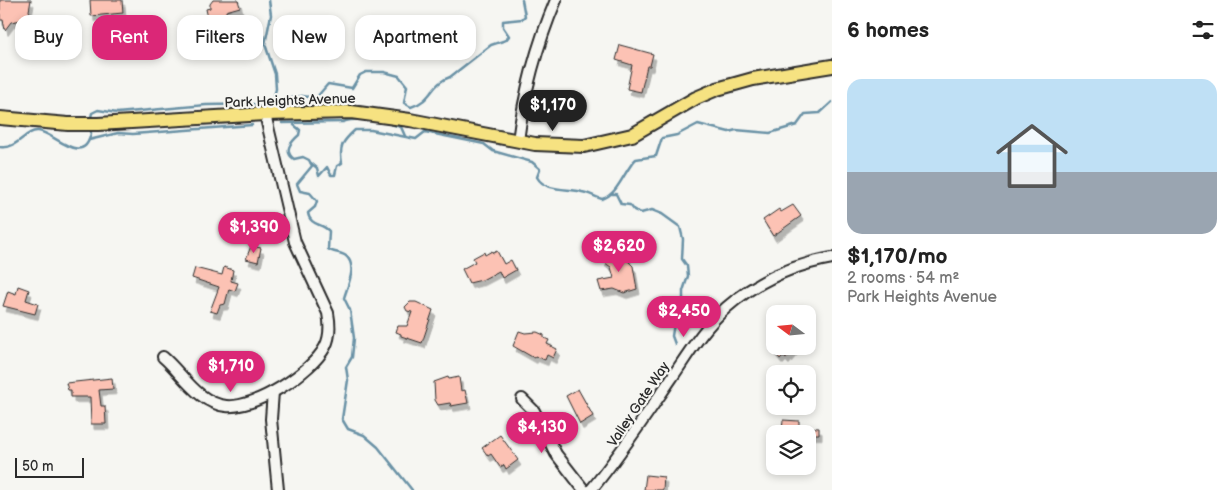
<!DOCTYPE html>
<html lang="en">
<head>
<meta charset="utf-8">
<style>
	:root { --surface:#fff; --page:#f2f2f2; --text:#222; --muted:#767676; --accent:#db2777 }
	body { margin:0; font-family:"Balsamiq Sans",sans-serif; background:var(--page); color:var(--text); height:100vh; display:flex; flex-direction:column; font-size:19px; white-space:nowrap }
	* { box-sizing:border-box; margin:0 }
	p { font-size:16px; color:var(--muted) }
	.icon { flex:none; width:28px; height:28px; fill:none; stroke:currentColor; stroke-width:2; stroke-linecap:round; stroke-linejoin:round }
	.map { position:relative; flex:1; overflow:hidden }
	.drawer { display:flex; flex-direction:column; background:var(--surface); width:400px }
	.drawer>* { flex:none }
	.banner { position:absolute; left:15px; top:15px; width:475px; height:45px; display:flex; gap:10px }
	.needle { width:32px; rotate:286deg }
	.tools { position:absolute; left:766px; top:305px; display:grid; gap:10px }
	.tools a { display:grid; place-items:center; width:50px; height:50px; border-radius:10px; background:var(--surface); box-shadow:0 2px 8px #0003; font-size:25px }
	.scale { position:absolute; left:15px; bottom:12px; width:69px; box-sizing:border-box; padding-left:5px; border:2px solid #2b2b2b; border-top:0; font-size:14px; line-height:18px; white-space:nowrap; color:#2b2b2b; -webkit-text-stroke:4px #f6f6f2; paint-order:stroke }
	.price { position:absolute; translate:-50% -42px; padding:0 11px; border-radius:18px; background:var(--accent); color:#fff; font-size:16px; line-height:32px; filter:drop-shadow(0 1px 2px #0008) }
	.price::after { content:''; position:absolute; left:50%; top:30px; width:15px; height:11px; margin-left:-8px; background:inherit; clip-path:polygon(0 0,100% 0,50% 100%) }
	.price.on { background:#222; color:#fff }
	ul { padding:0; list-style:none }
	li { display:grid; align-content:center; gap:10px; height:265px; padding:0 15px }
	li span { display:grid; place-items:center; height:155px; border-radius:15px; color:#555 }
	li>.icon { margin-inline-start:auto }
	span .icon { width:90px; height:90px; fill:#fffc; stroke-width:1 }
	li b { font-size:21px }
	h2 { display:flex; justify-content:space-between; align-items:center; height:60px; padding:0 15px; font-size:21px }
	.chip { padding:0 18px; border-radius:15px; background:var(--surface); box-shadow:0 2px 8px #0003; font-size:18px; line-height:45px }
	.chip.on { background:var(--accent); color:#fff }
	main { display:flex; flex:1; min-height:0 }
	.map>svg:first-child { display:block }
	.lines { fill:none; stroke-linecap:round; stroke-linejoin:round }
	.stream { stroke:#6b92a6; stroke-width:2.5 }
	.building { fill:#fcc2b4; stroke:#2b2b2b; filter:url(#shadow) }
	.minor-casing { stroke:#2b2b2b; stroke-width:14 }
	.major-casing { stroke:#2b2b2b; stroke-width:16 }
	.minor { stroke:#f6f6f2; stroke-width:10 }
	.major { stroke:#f6e281; stroke-width:12 }
	.labels { text-anchor:middle; stroke-width:4.5; stroke-linejoin:round; paint-order:stroke }
	.street-label { font-size:14px; fill:#2b2b2b; stroke:#f6f6f2 }
</style>
</head>
<body>
<main>
<div class="map">
<svg width="832" height="490" viewBox="0 0 832 490">
	<defs>
		<filter id="shadow"><feDropShadow dx="3" dy="5.5" stdDeviation="0" flood-color="#0004"/></filter>
	</defs>
	<rect width="100%" height="100%" fill="#f6f6f2"/>
	<filter id="ink" filterUnits="userSpaceOnUse"><feTurbulence type="fractalNoise" baseFrequency=".02" numOctaves="2"/><feDisplacementMap in="SourceGraphic" scale="10" xChannelSelector="R" yChannelSelector="G"/><feConvolveMatrix kernelMatrix="1 2 1 2 8 2 1 2 1" color-interpolation-filters="sRGB"/></filter>
	<g filter="url(#ink)">
		<g class="lines">
			<!-- stream -->
			<g class="stream">
				<polyline points="269,0 271,15 265,44 275,74 276,89 272,103"/>
				<path d="M91,117L92,113L98,110L117,113L206,105L263,104L302,96L316,98L328,84L352,88L360,75L366,72H384L399,76L407,86L404,103L411,107C432,101 431,83 450,77L491,45L506,40L509,36L503,27V21L522,19L525,16L522,0"/>
				<path d="M282,123L343,122C360,116 384,122 401,127L405,136"/>
				<path d="M294,125L300,130L299,135C291,142 283,151 294,159L303,157L309,160L312,166L297,184L300,191L310,193L317,201L315,207L308,213C310,226 322,223 329,231L328,249C333,253 341,252 346,256C358,266 347,287 344,298L350,310L354,338L352,357L346,367L348,380L342,419L348,429L364,435L378,447L412,490"/>
				<polyline points="89,140 118,133 133,134 252,125"/>
				<path d="M0,147C17,150 25,130 38,131C52,131 84,169 91,133"/>
				<path d="M311,163L317,168L319,176L327,167L331,175H335L337,166L342,163C339,146 342,142 355,130H371L416,139L425,132L484,144L493,151L532,162L540,169L537,177C545,192 568,188 582,192C589,193 595,197 602,199C618,195 625,169 636,159L656,156L662,138L677,135L698,124L729,132L736,130L770,133L797,125L805,114L820,113L832,102"/>
				<polyline points="612,194 616,194 621,204 630,205 634,210 641,213 652,210 662,214 680,227 683,239 682,259 687,266 688,276 683,291 683,305 675,317 672,336 675,344"/>
			</g>
		</g>
		<!-- building -->
		<g class="building">
			<polygon points="0,0 31,0 29,11 33,17 32,22 22,20 11,22 5,30 3,20 0,20"/>
			<polygon points="90,0 122,0 123,13 91,16"/>
			<polygon points="213,0 238,0 240,7 226,11 227,22 225,25 211,26 201,19 208,18 206,9 210,8 210,4"/>
			<polygon points="620,45 653,54 650,66 647,66 641,92 627,89 632,65 616,60"/>
			<polygon points="793,205 801,216 773,236 763,220 779,209 781,212"/>
			<polygon points="251,246 261,248 258,262 246,259"/>
			<polygon points="618,246 619,251 630,254 626,259 633,266 637,289 624,293 614,289 601,291 598,281 614,278 611,267 602,261"/>
			<polygon points="492,251 493,253 497,251 504,264 511,260 516,270 502,278 499,271 482,280 469,283 462,269 475,262 473,258 484,252 485,255"/>
			<polygon points="224,267 233,270 231,281 238,283 235,291 229,289 225,304 220,305 217,313 210,311 219,287 192,278 195,268 222,275"/>
			<polygon points="18,286 29,290 26,300 38,304 35,314 3,306 8,291 16,294"/>
			<polygon points="410,302 416,302 433,310 422,343 401,336 401,334 396,332 398,326 407,326 412,312 407,311 405,307"/>
			<polygon points="519,331 525,333 537,332 544,335 544,338 549,340 547,344 557,349 553,358 547,355 545,360 535,356 534,358 513,346"/>
			<polygon points="778,346 797,346 786,359 783,356 780,359 773,351"/>
			<polygon points="448,377 449,379 459,377 461,391 465,390 468,403 451,406 450,403 438,405 435,400 434,382"/>
			<polygon points="112,378 113,389 99,390 101,406 105,406 106,424 91,424 90,397 71,397 71,390 68,390 66,383"/>
			<polygon points="578,389 593,416 580,424 566,396"/>
			<polygon points="783,420 799,421 799,427 819,428 819,434 784,434 784,431 782,431"/>
			<polygon points="500,435 518,460 506,469 504,465 500,467 491,454 488,456 482,448"/>
			<polygon points="646,475 664,477 663,490 644,490"/>
		</g>
		<g class="lines">
			<!-- minor casing -->
			<g class="minor-casing">
				<g id="minor">
					<path d="M518,141C524,93 537,45 556,0"/>
					<path d="M163,357C182,373 198,403 226,406C255,409 312,372 325,347C331,336 330,324 328,313L295,242L265,114"/>
					<polyline points="273,392 271,419 278,490"/>
					<polyline points="522,399 534,411 556,454 584,490"/>
					<path d="M591,490C620,455 645,417 671,379C688,354 704,327 727,307C757,281 793,265 832,258"/>
				</g>
			</g>
			<!-- major casing -->
			<g class="major-casing">
				<polyline id="major" points="0,118 68,124 98,124 265,114 351,112 410,120 535,144 584,146 632,135 696,98 717,89 753,79 832,66"/>
			</g>
			<!-- minor -->
			<use href="#minor" class="minor"/>
			<!-- major -->
			<use href="#major" class="major"/>
		</g>
	</g>
	<g class="labels">
		<!-- street labels -->
		<g class="street-label">
			<text transform="translate(290 100) rotate(-2)" y="5">Park Heights Avenue</text>
			<text transform="translate(638 404) rotate(-56)" y="5">Valley Gate Way</text>
		</g>
	</g>
</svg>
<div class="tools">
<a><svg class="needle" viewBox="-14 -14 28 28"><path d="M0-13l5 13h-10z" fill="#e53935"/><path d="M0 13l5-13h-10z" fill="#767676"/></svg></a>
<a><svg class="icon" aria-label="locate" viewBox="0 0 24 24"><circle cx="12" cy="12" r="6"/><path d="M12 2v4M12 18v4M2 12h4M18 12h4"/></svg></a>
<a><svg class="icon" aria-label="layers" viewBox="0 0 24 24"><path d="M12 4l9 5-9 5-9-5zM3 14l9 5 9-5"/></svg></a>
</div>
<div class="scale">50 m</div>
<b class="price on" style="left:553px;top:132px">$1,170</b>
<b class="price" style="left:254px;top:254px">$1,390</b>
<b class="price" style="left:619px;top:273px">$2,620</b>
<b class="price" style="left:684px;top:338px">$2,450</b>
<b class="price" style="left:231px;top:393px">$1,710</b>
<b class="price" style="left:542px;top:454px">$4,130</b>
<div class="banner">
<a class="chip">Buy</a>
<a class="chip on">Rent</a>
<a class="chip">Filters</a>
<a class="chip">New</a>
<a class="chip">Apartment</a>
</div>
</div>
<section class="drawer">
<h2>6 homes<svg class="icon" aria-label="filters" viewBox="0 0 24 24"><path d="M4 7h16M4 17h16"/><circle cx="9" cy="7" r="2"/><circle cx="15" cy="17" r="2"/></svg></h2>
<ul>
<li><span style="background:linear-gradient(#bfe0f5 60%,#9aa5b1 0)"><svg class="icon" aria-label="home" viewBox="0 0 24 24"><path d="M3 11l9-7 9 7M6 9v11h12V9"/></svg></span><div><b>$1,170/mo</b><p>2 rooms · 54 m²</p><p>Park Heights Avenue</p></div></li>
</ul>
</section>
</main>
</body>
</html>
